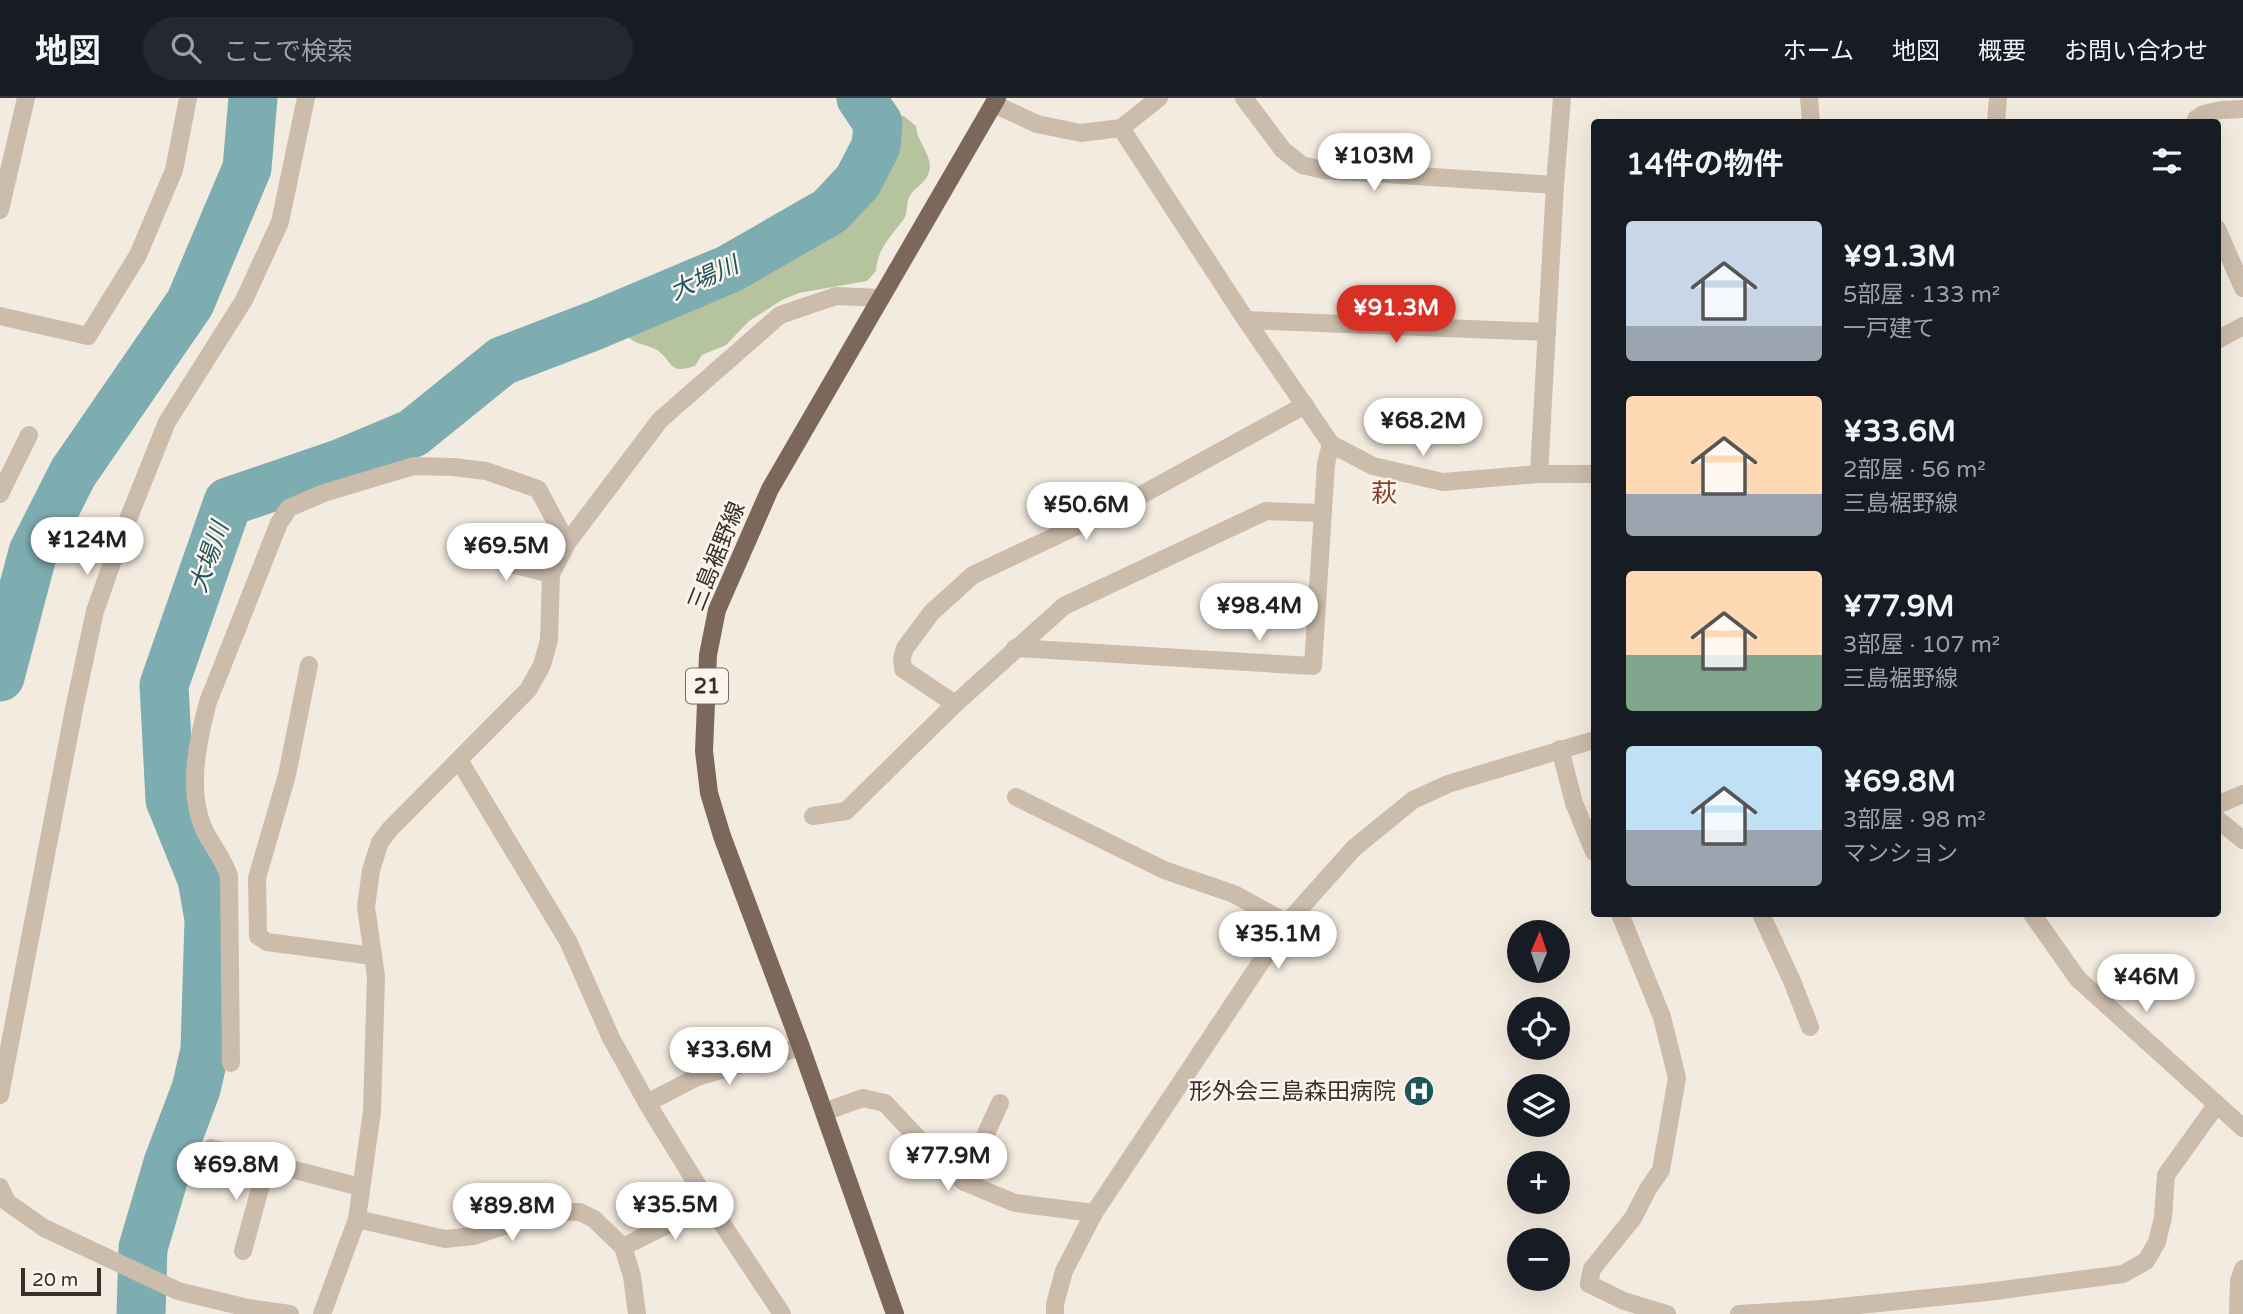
<!DOCTYPE html>
<html lang="ja">
<head>
<meta charset="utf-8">
<style>
	:root { --surface:#171b24; --page:#242831; --text:#f1f3f6; --muted:#9ea1a6; --line:#363941; --accent:#d93025 }
	body { margin:0; font-family:"Varela Round","Noto Sans JP",sans-serif; background:var(--page); color:var(--text); height:100vh; display:flex; flex-direction:column; font-size:26px; white-space:nowrap }
	* { box-sizing:border-box; margin:0 }
	p { font-size:23px; color:var(--muted) }
	.icon { flex:none; width:38px; height:38px; fill:none; stroke:currentColor; stroke-width:2; stroke-linecap:round; stroke-linejoin:round }
	.map { position:relative; flex:1; overflow:hidden }
	.drawer { position:absolute; left:1591px; top:21px; width:630px; height:798px; display:flex; flex-direction:column; background:var(--surface); border-radius:7px; box-shadow:0 7px 28px #0002 }
	.drawer>* { flex:none }
	.needle { width:46px; rotate:2deg }
	.buttons { position:absolute; left:1507px; top:822px; display:grid; gap:14px }
	.buttons a { display:grid; place-items:center; width:63px; height:63px; border-radius:50%; background:var(--surface); box-shadow:0 7px 28px #0002; font-size:35px }
	.scale { position:absolute; left:21px; bottom:18px; width:80px; box-sizing:border-box; padding-left:7px; border:4px solid #3a302a; border-top:0; font-size:19px; line-height:24px; white-space:nowrap; color:#3a302a; -webkit-text-stroke:5px #fbf5ed; paint-order:stroke }
	.price { position:absolute; translate:-50% -60px; padding:0 16px; border-radius:24px; background:#fff; color:#222; font-size:23px; line-height:46px; filter:drop-shadow(0 2px 4px #0008) }
	.price::after { content:''; position:absolute; left:50%; top:42px; width:21px; height:16px; margin-left:-10px; background:inherit; clip-path:polygon(0 0,100% 0,50% 100%) }
	.price.current { background:var(--accent); color:#fff }
	ul { padding:0; list-style:none }
	li { display:flex; align-items:center; gap:21px; height:175px; padding:0 35px }
	li span { display:grid; place-items:center; flex:none; width:196px; height:140px; border-radius:7px; color:#555 }
	li>.icon { margin-inline-start:auto }
	span .icon { width:84px; height:84px; fill:#fffc; stroke-width:1 }
	li b { font-size:30px }
	h2 { display:flex; justify-content:space-between; align-items:center; height:84px; padding:0 35px; font-size:30px }
	header { display:flex; align-items:center; gap:42px; box-sizing:border-box; height:98px; padding:0 35px; background:var(--surface); border-bottom:2px solid var(--line) }
	header strong { font-size:33px }
	nav { display:flex; gap:38px; margin-inline-start:auto; font-size:24px }
	.search { width:490px; height:63px; background:var(--page); display:flex; align-items:center; gap:18px; box-sizing:border-box; padding:0 24px; border-radius:38px; color:var(--muted); font-size:26px }
	.map>svg:first-child { display:block }
	.green { fill:#b6c39f }
	.lines { fill:none; stroke-linecap:round; stroke-linejoin:round }
	.river { stroke:#7eadb1; stroke-width:49 }
	.minor { stroke:#ccbcab; stroke-width:18 }
	.tertiary { stroke:#ccbcab; stroke-width:18 }
	.primary { stroke:#7c685b; stroke-width:18 }
	.labels { text-anchor:middle; stroke-width:5; stroke-linejoin:round; paint-order:stroke }
	.shield { fill:#fbf5ed; stroke:#746b64; stroke-width:2 }
	.shield-label { font-size:21px; font-weight:bold; fill:#3a302a }
	.street-label { font-size:23px; fill:#3a302a; stroke:#fbf5ed }
	.poi-label { font-size:23px; fill:#3a302a; stroke:#fbf5ed; text-anchor:end }
	.water-label { font-size:24px; font-style:italic; fill:#1f565d; stroke:#fbf5ed }
	.quarter-label { font-size:26px; fill:#8b3f22; stroke:#fbf5ed }
</style>
</head>
<body>
<header>
<strong>地図</strong>
<div class="search"><svg class="icon" aria-label="search" viewBox="0 0 24 24"><circle cx="10" cy="10" r="6"/><path d="M15 15l6 6"/></svg>ここで検索</div>
<nav><a>ホーム</a><a>地図</a><a>概要</a><a>お問い合わせ</a></nav>
</header>
<div class="map">
<svg width="2243" height="1216" viewBox="0 0 2243 1216">
	<rect width="100%" height="100%" fill="#f4ebe0"/>
	<!-- green -->
	<path class="green" d="M889,18H904L916,28C917,45 934,59 929,74C926,85 914,90 909,99C906,106 908,115 904,121C892,137 877,151 876,173L867,183L799,195L782,202L749,223L726,247L702,257L695,268C668,277 674,264 657,252C646,246 635,247 626,237L630,228L638,219L664,207L703,196L790,146L827,133L867,87L888,40L884,27Z"/>
	<g class="lines">
		<!-- river -->
		<g class="river">
			<polyline points="0,579 33,454 73,375 190,205 247,70 253,0"/>
			<polyline points="141,1216 143,1150 168,1065 196,991 205,952 209,821 202,781 170,702 164,587 228,404 339,366 413,335 502,263 596,227 729,171 830,113 858,83 876,48 878,25 861,0"/>
		</g>
		<!-- minor -->
		<g class="minor">
			<polyline points="1244,0 1283,52 1302,67 1324,72 1555,87"/>
			<polyline points="1809,0 1811,24"/>
			<polyline points="994,6 1037,26 1081,35 1121,30 1159,0"/>
			<polyline points="1996,24 1998,0"/>
			<polyline points="2195,24 2196,21 2204,16 2221,12 2243,11"/>
			<polyline points="1121,30 1246,222 1331,346 1373,368 1443,384 1539,376 1555,87 1562,0"/>
			<polyline points="0,112 26,0"/>
			<polyline points="2217,131 2243,190"/>
			<polyline points="0,218 88,238 138,157 174,72 188,0"/>
			<polyline points="1246,222 1547,234"/>
			<polyline points="2217,242 2243,228"/>
			<polyline points="1539,376 1594,376"/>
			<polyline points="0,396 29,337"/>
			<polyline points="472,456 551,476"/>
			<polyline points="1015,550 1313,568 1326,366 1331,346"/>
			<polyline points="309,567 287,677 257,780 258,838 267,844 373,858"/>
			<polyline points="955,606 903,571 902,560 905,550 932,514 973,477 1134,401 1305,307"/>
			<polyline points="1560,651 1574,705 1594,754"/>
			<polyline points="459,662 568,843 611,940 647,1005 709,1106 782,1216"/>
			<polyline points="1016,699 1164,772 1234,796 1287,825"/>
			<polyline points="2217,707 2243,696"/>
			<polyline points="813,718 846,713 955,606 1064,508 1266,413 1322,415"/>
			<polyline points="2217,721 2243,742"/>
			<polyline points="1620,816 1662,919 1677,980 1661,1072 1648,1091 1633,1120 1592,1171 1589,1186 1624,1203 1667,1216"/>
			<polyline points="1761,816 1792,883 1810,929"/>
			<polyline points="2032,816 2078,881 2243,1030"/>
			<path d="M231,965L229,778C223,759 210,746 203,729C187,691 198,642 208,604L279,425L289,410L324,395L414,368L453,369L486,373L538,391L567,445"/>
			<polyline points="0,997 74,611 95,513 123,434 167,324 244,202 280,124 306,0"/>
			<polyline points="647,1005 697,979 801,949"/>
			<polyline points="824,1014 863,1000 885,1005 926,1049 964,1084 1015,1105 1094,1115"/>
			<polyline points="211,1050 360,1089"/>
			<polyline points="964,1084 1000,1005"/>
			<polyline points="0,1089 7,1104 44,1130 178,1193 248,1210 290,1216"/>
			<polyline points="357,1121 445,1141 474,1138 527,1120 554,1118 567,1114 580,1114 594,1121 623,1149 632,1178 637,1216"/>
			<polyline points="623,1149 709,1106"/>
			<polyline points="243,1153 267,1065"/>
			<polyline points="322,1216 357,1121 372,1013 376,878 366,809 371,772 380,744 391,730 528,592 542,567 549,542 551,476 567,445 660,322 780,217 836,198 881,200"/>
			<polyline points="1055,1216 1055,1206 1064,1173 1094,1115 1287,825 1354,750 1413,702 1448,686 1594,642"/>
			<polyline points="1739,1216 1821,1211 1987,1194 2123,1176 2146,1163 2157,1144 2163,1119 2166,1077 2217,1006"/>
		</g>
		<!-- tertiary -->
		<polyline class="tertiary" points="2238,1216 2239,1183 2243,1171"/>
		<!-- primary -->
		<polyline class="primary" points="895,1216 801,949 722,738 709,695 704,653 708,557 717,512 770,391 997,0"/>
	</g>
	<!-- icons -->
	<defs>
		<g id="hospital-disc" transform="scale(1.575)"><circle r="9.5" fill="#1f565d" stroke="#fbf5ed"/><path d="M-5-5h3v3.5h4V-5h3V5h-3V1.5h-4V5h-3Z" fill="#fff"/></g>
	</defs>
	<g fill-rule="evenodd">
		<use href="#hospital-disc" x="1419" y="993"/>
	</g>
	<g class="labels">
		<!-- shield labels -->
		<rect class="shield" x="686" y="570.5" width="42" height="35" rx="5"/>
		<g class="shield-label">
			<text x="707" y="595">21</text>
		</g>
		<!-- street labels -->
		<g class="street-label">
			<text transform="translate(716 458) rotate(-68)" y="8">三島裾野線</text>
		</g>
		<!-- poi labels -->
		<g class="poi-label">
			<text x="1396" y="1001">形外会三島森田病院</text>
		</g>
		<!-- water labels -->
		<g class="water-label">
			<text transform="translate(704 180) rotate(-24)" y="8">大場川</text>
			<text transform="translate(209 459) rotate(-71)" y="8">大場川</text>
		</g>
		<!-- quarter labels -->
		<g class="quarter-label">
			<text x="1384" y="404">萩</text>
		</g>
	</g>
</svg>
<div class="buttons">
<a><svg class="needle" viewBox="-14 -14 28 28"><path d="M0-13l5 13h-10z" fill="#e53935"/><path d="M0 13l5-13h-10z" fill="#9ea1a6"/></svg></a>
<a><svg class="icon" aria-label="locate" viewBox="0 0 24 24"><circle cx="12" cy="12" r="6"/><path d="M12 2v4M12 18v4M2 12h4M18 12h4"/></svg></a>
<a><svg class="icon" aria-label="layers" viewBox="0 0 24 24"><path d="M12 4l9 5-9 5-9-5zM3 14l9 5 9-5"/></svg></a>
<a>+</a>
<a>−</a>
</div>
<div class="scale">20 m</div>
<b class="price" style="left:1374px;top:95px">¥103M</b>
<b class="price current" style="left:1396px;top:247px">¥91.3M</b>
<b class="price" style="left:1423px;top:360px">¥68.2M</b>
<b class="price" style="left:1086px;top:444px">¥50.6M</b>
<b class="price" style="left:87px;top:479px">¥124M</b>
<b class="price" style="left:506px;top:485px">¥69.5M</b>
<b class="price" style="left:1259px;top:545px">¥98.4M</b>
<b class="price" style="left:1278px;top:873px">¥35.1M</b>
<b class="price" style="left:2146px;top:916px">¥46M</b>
<b class="price" style="left:729px;top:989px">¥33.6M</b>
<b class="price" style="left:948px;top:1095px">¥77.9M</b>
<b class="price" style="left:236px;top:1104px">¥69.8M</b>
<b class="price" style="left:675px;top:1144px">¥35.5M</b>
<b class="price" style="left:512px;top:1145px">¥89.8M</b>
<section class="drawer">
<h2>14件の物件<svg class="icon" aria-label="filters" viewBox="0 0 24 24"><path d="M4 7h16M4 17h16"/><circle cx="9" cy="7" r="2"/><circle cx="15" cy="17" r="2"/></svg></h2>
<ul>
<li><span style="background:linear-gradient(#c9d6e8 75%,#9aa5b1 0)"><svg class="icon" aria-label="home" viewBox="0 0 24 24"><path d="M3 11l9-7 9 7M6 9v11h12V9"/></svg></span><div><b>¥91.3M</b><p>5部屋 · 133 m²</p><p>一戸建て</p></div></li>
<li><span style="background:linear-gradient(#ffd9b3 70%,#9aa5b1 0)"><svg class="icon" aria-label="home" viewBox="0 0 24 24"><path d="M3 11l9-7 9 7M6 9v11h12V9"/></svg></span><div><b>¥33.6M</b><p>2部屋 · 56 m²</p><p>三島裾野線</p></div></li>
<li><span style="background:linear-gradient(#ffd9b3 60%,#7fa58c 0)"><svg class="icon" aria-label="home" viewBox="0 0 24 24"><path d="M3 11l9-7 9 7M6 9v11h12V9"/></svg></span><div><b>¥77.9M</b><p>3部屋 · 107 m²</p><p>三島裾野線</p></div></li>
<li><span style="background:linear-gradient(#bfe0f5 60%,#9aa5b1 0)"><svg class="icon" aria-label="home" viewBox="0 0 24 24"><path d="M3 11l9-7 9 7M6 9v11h12V9"/></svg></span><div><b>¥69.8M</b><p>3部屋 · 98 m²</p><p>マンション</p></div></li>
</ul>
</section>
</div>
</body>
</html>
